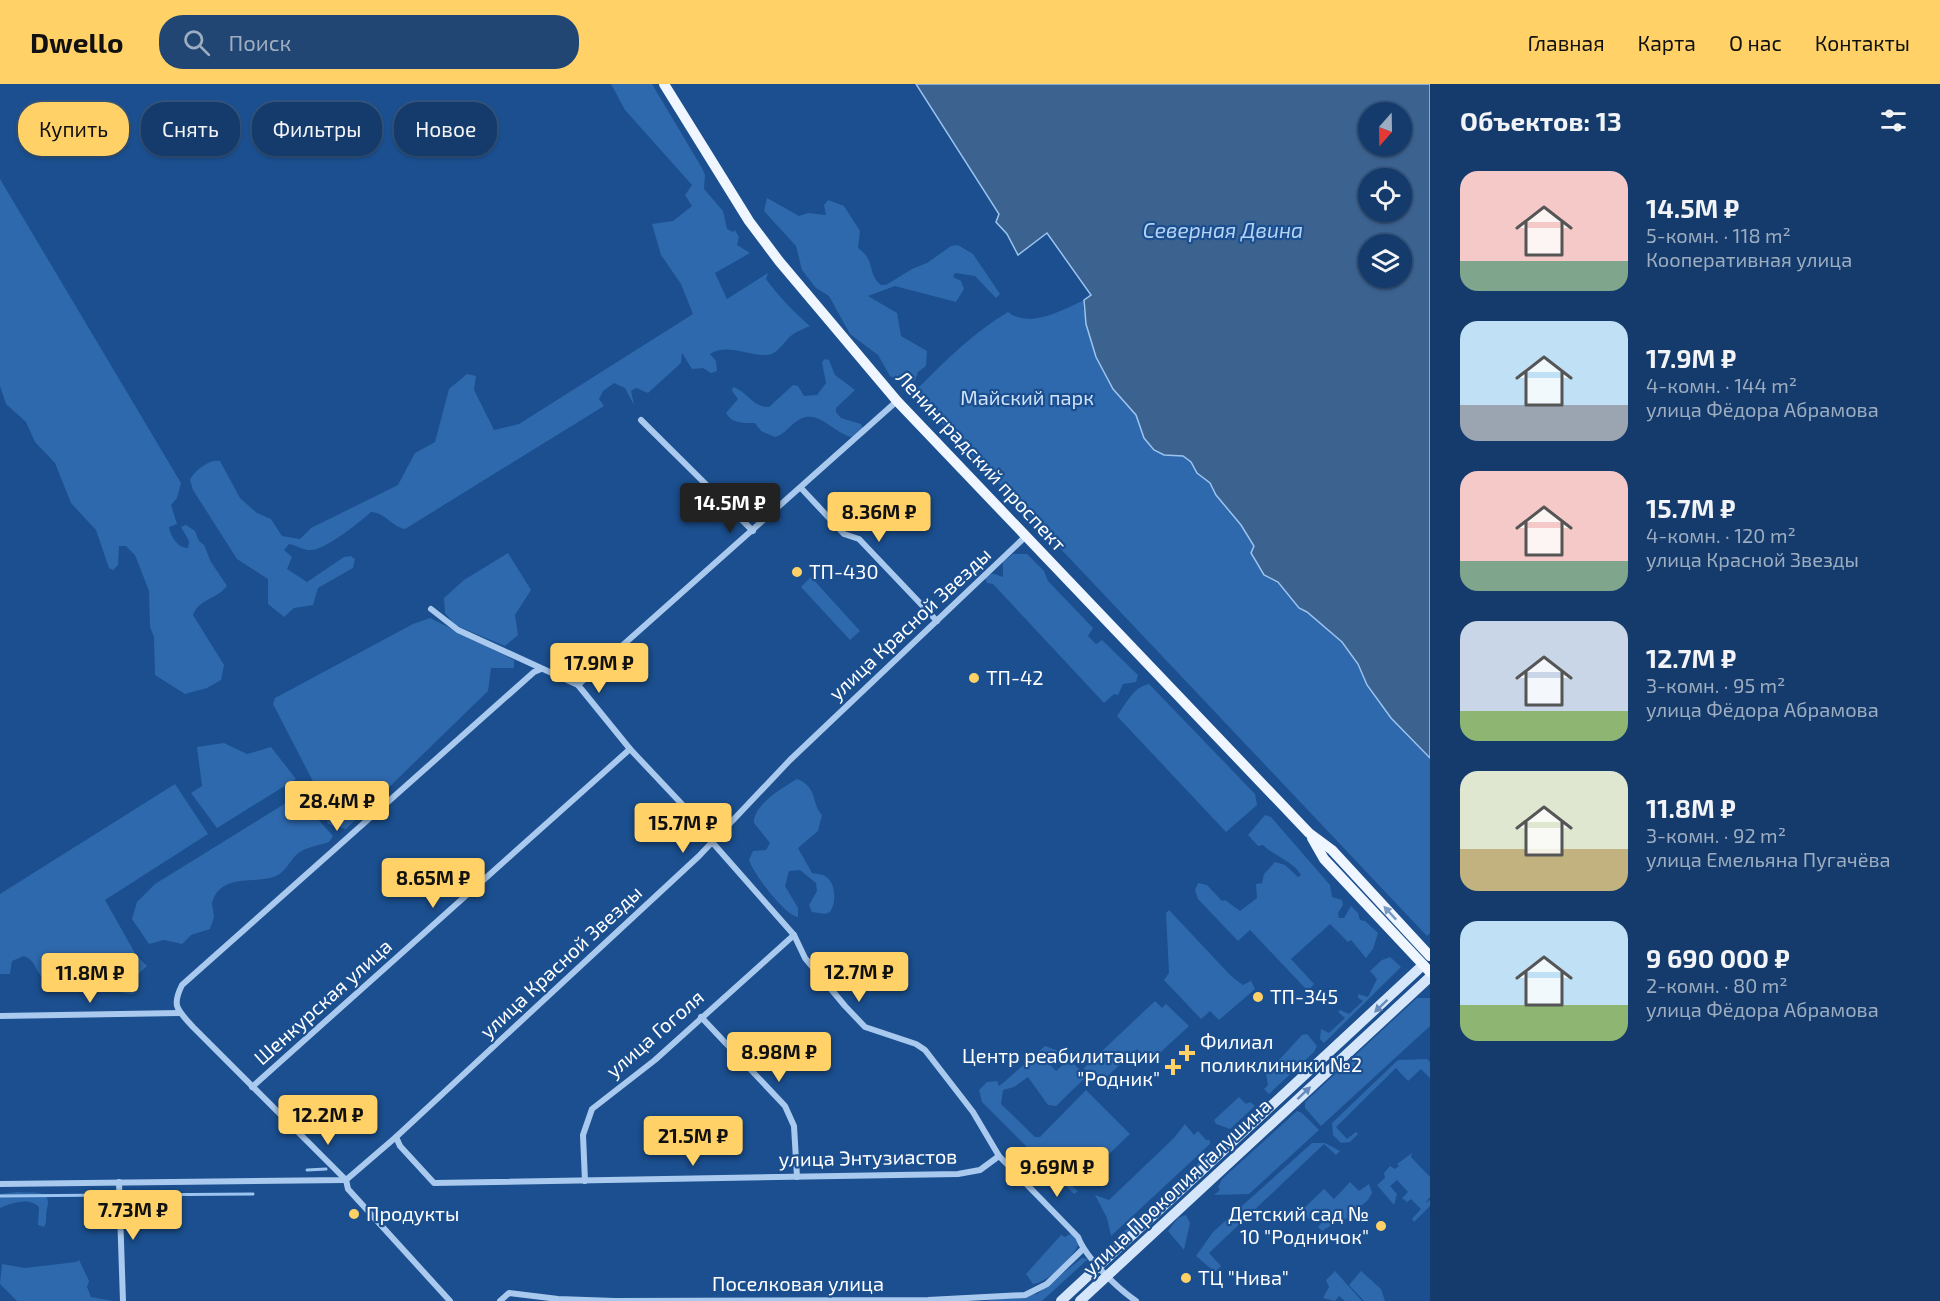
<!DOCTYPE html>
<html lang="ru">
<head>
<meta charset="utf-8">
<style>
	:root { --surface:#143b6b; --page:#214673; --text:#f1f3f6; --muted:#9dadc1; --line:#33557e; --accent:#ffd166 }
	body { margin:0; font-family:"Exo 2",sans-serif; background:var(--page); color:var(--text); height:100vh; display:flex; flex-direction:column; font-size:22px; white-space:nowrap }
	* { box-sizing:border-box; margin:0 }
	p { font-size:20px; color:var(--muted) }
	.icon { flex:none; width:33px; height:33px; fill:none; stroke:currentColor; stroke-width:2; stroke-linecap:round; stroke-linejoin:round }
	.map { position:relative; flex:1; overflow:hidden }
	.panel { display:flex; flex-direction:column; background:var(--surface); width:510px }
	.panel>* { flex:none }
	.guide { position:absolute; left:18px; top:18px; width:570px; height:54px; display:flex; gap:12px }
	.needle { width:39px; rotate:200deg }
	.fabs { position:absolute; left:1358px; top:18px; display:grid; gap:12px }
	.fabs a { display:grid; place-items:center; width:54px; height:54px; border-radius:50%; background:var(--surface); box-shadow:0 2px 4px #0004,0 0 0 2px var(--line); font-size:30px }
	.price { position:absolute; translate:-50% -51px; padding:0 14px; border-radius:6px; background:var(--accent); color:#111; font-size:20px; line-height:39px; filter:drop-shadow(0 2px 3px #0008) }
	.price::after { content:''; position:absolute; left:50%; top:36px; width:18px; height:14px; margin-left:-9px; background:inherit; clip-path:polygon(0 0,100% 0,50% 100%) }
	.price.active { background:#222; color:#fff }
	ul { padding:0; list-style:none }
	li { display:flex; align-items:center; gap:18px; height:150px; padding:0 30px }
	li span { display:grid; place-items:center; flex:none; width:168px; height:120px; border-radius:18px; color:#555 }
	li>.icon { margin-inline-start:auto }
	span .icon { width:72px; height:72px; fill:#fffc; stroke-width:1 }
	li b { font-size:26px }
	h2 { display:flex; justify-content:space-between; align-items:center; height:72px; padding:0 30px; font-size:26px }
	.pill { padding:0 21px; border-radius:24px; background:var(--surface); box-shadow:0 2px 4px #0004,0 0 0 2px var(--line); font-size:21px; line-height:54px }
	.pill.active { background:var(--accent); color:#111 }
	header { display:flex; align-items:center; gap:36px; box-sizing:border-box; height:84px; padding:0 30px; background:var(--accent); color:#111 }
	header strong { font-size:28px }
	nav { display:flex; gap:33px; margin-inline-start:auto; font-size:21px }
	.search { width:420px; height:54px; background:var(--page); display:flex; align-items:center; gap:15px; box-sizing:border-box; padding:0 21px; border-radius:24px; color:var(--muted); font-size:22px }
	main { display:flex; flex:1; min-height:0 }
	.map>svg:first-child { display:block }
	.green { fill:#2e69ad }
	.water { fill:#3c6290; stroke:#9cc4f0; stroke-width:1.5; fill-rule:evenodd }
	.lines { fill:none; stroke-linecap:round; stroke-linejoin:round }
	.stream { stroke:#9cc4f0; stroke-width:3 }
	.street { stroke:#a9c9ee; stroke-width:6 }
	.secondary { stroke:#d6e6fa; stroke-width:10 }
	.primary { stroke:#f0f6ff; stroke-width:10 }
	.oneway { fill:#7b9ac1 }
	.oneway2 { fill:#668bba }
	.poi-dot { fill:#ffd166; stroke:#1b4f8f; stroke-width:2 }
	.labels { text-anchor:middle; stroke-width:4.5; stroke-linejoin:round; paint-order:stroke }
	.park-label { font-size:20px; fill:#cfe3fa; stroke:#1b4f8f }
	.street-label { font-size:20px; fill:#fff; stroke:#1b4f8f }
	.poi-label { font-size:20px; fill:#fff; stroke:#1b4f8f; text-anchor:start }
	.water-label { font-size:21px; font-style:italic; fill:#b5d3f5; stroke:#1b4f8f }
</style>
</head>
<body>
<header>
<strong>Dwello</strong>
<div class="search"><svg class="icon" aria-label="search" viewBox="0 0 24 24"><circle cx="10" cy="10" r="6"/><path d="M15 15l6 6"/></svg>Поиск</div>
<nav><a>Главная</a><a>Карта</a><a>О нас</a><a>Контакты</a></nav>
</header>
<main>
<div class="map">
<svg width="1430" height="1217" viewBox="0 0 1430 1217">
	<rect width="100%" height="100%" fill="#1b4f8f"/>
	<!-- green -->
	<g class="green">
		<path d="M611,0H652L702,84L705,91L704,105L723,127L727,145L733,148L735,146L739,153L737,161L750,169L715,189L727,215L768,189L766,195C779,213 794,228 810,242C804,245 797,247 792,251C784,257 778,271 766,271C749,272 726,259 710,270L716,277L717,287L711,289L703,284L692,285L682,269L681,279L648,309L636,304L631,307L634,321L625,304L614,299L603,307L599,315L604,322L405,445C392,443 386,429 371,428C360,438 326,465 312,466C304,467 296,461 289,460L284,466L292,473L287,485L307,498L344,473L351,472L355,475L353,484L318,504L313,521L294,524L284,533L268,520V495L237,475L193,406L190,396C194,387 209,375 220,377L240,414L257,429L271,435L282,452L300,455L311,444L398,401L415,369L435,358L449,305L467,290L476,292L474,306L494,346L519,340L693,230L681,200L661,171L652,140L673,137L692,122L685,111L692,101L625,26Z"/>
		<path d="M0,95L181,399L177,414L171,421L177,440L169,443C171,453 178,464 188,464L189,457L181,443L186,441L195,447L199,457L204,461L211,478L227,502C217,515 199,515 193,531L224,581L221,596L207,604L185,610L155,591L154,553L150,543L149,507L135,471L126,462H119L118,481L113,486L109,484L96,446L71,419L55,379L35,358L26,338L6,320L0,302Z"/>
		<path d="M767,114L799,132L808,129L826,131L824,121L828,116L844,122L860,147L858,164C876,176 867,190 881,201H886L912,185L927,179L951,162L958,161L973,170L1000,210L996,214L975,192L955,189L953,193L961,197L964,205L956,218L895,202L868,212L897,229L901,252L927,267L926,282L918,288L915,296L906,300L890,292L878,271L850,250L829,212L816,204L802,186L796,162L764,127Z"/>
		<path d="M1084,216L1083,223L1096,273L1113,305L1136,331L1144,354L1154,366L1164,371L1183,372L1191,378L1197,389L1210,399L1216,411L1241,441L1254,462L1251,469L1264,491L1278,498L1299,524L1307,528L1342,558L1358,580L1367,601L1391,634L1430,674V849L1427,852L917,313L916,306C944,278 974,248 1008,228C1029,245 1063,226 1084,216Z"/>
		<path d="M825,275L829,276L835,291L855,306L836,324V328L841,334L861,340L863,344L853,353C836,351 823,330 806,333C792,336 787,350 775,353L761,347L755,339C744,339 732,340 726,329L738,315L732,307L733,303C747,307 753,324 769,323L793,301L798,302L804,312L817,311L826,299L822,278Z"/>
		<polygon points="508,469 531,506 515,531 518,551 505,562 455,541 445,529 444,514 464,496"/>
		<path d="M1013,470H1027L1044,487L1048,497L1093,544L1088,552L1096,560L1102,556L1138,591L1136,598L1123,600L1118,611L1114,610L1104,619L993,500L987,499L985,494C992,487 995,491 1003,493V478Z"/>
		<polygon points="811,493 860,547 850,556 801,503"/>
		<polygon points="430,534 514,576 514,584 491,584 488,607 346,745 328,740 320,711 273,620 275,614 413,540"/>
		<path d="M1149,600L1255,710L1257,721L1226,748L1117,632C1126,620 1133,603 1149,600Z"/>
		<polygon points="224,659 247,670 271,663 296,695 217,744 191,709 202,702 197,663"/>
		<path d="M797,695C818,703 811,719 822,731L818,747L798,764L812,789C816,790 819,790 823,791C836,796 837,818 830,828L825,830L812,828L809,821L817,807L816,799L800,786L789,787L785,802L798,824V833C785,832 753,789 749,776L753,767L766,766L770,759L754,739C753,721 782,704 797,695Z"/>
		<path d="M175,700L208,750L105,816L136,871L147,882L135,893L138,906L133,910C113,910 112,901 106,884C94,873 75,867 60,876L54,873L44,895C35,887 36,877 24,872L12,877L10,890H0V810Z"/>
		<path d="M310,704L315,732L333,752L329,758C317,762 304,763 295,772C289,779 285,788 276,792C255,801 221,788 212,819L214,833L210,845L191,851L182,860L164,856L149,860L132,835L137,818L155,800Z"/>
		<path d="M1265,731L1271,733L1330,801L1332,813L1342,816L1343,821L1338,829L1339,834H1344L1351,822L1358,829L1360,836L1365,837L1378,849L1373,865L1366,874L1351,856L1348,858L1330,840L1291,875L1314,900L1308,907L1250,846L1238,857L1198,815L1195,806L1198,799L1207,801L1222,817L1225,816L1240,827L1257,814L1256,800L1262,799L1264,790L1275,778L1285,781L1298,793L1301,791C1294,778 1274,772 1263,761L1258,762L1248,751Z"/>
		<polygon points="1169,826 1231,892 1243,901 1251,897 1255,905 1219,936 1210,927 1201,935 1164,896 1169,889 1166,829"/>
		<polygon points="1390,873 1401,883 1324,959 1320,955 1321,945 1329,949 1345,934 1338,928 1340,926 1349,930 1363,917 1358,914 1358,910 1368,913 1377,895 1370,887 1382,876"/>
		<polygon points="1417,914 1430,914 1430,942 1321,1042 1305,1024 1305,1018"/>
		<polygon points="1155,917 1162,924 1166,920 1189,942 1150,978 1137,965 1101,998 1098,999 1087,992 1056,1022 1048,1021 1028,993 1014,1003 1003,1006 1001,1020 1035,1053 1040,1053 1086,1006 1130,1050 1088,1090 1078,1087 1065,1095 1078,1107 1074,1110 982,1018 979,1006 987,998 997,997 999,1002 1003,999 1045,962 1056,966 1065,975 1059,978 1044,974 1056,987 1069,975 1083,989 1086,987 1084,984"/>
		<polygon points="1307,950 1317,962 1314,968 1269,1010 1264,1005 1268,1001 1266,990 1302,951"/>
		<polygon points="1427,975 1430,978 1430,994 1421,985 1408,997 1396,984 1336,1043 1347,1055 1356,1048 1358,1050 1350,1058 1341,1059 1333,1051 1332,1039 1398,976"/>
		<polygon points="1239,1013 1246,1020 1250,1018 1255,1022 1230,1045 1216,1040 1214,1036"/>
		<polygon points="1297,1027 1302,1029 1319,1046 1249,1110 1214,1111 1220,1106 1218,1103 1222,1095"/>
		<polygon points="1185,1040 1194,1051 1198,1047 1206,1056 1210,1056 1210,1060 1111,1152 1107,1134 1095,1111 1109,1116 1174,1054"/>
		<polygon points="1312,1059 1325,1059 1340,1067 1336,1071 1324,1060 1209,1169 1221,1182 1215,1188 1196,1172 1213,1148"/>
		<polygon points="1215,1064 1214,1069 1117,1158 1115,1156"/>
		<polygon points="1412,1069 1411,1073 1430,1093 1430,1113 1425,1119 1430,1116 1430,1122 1414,1138 1412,1135 1421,1125 1411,1115 1407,1118 1402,1114 1408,1108 1397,1096 1390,1102 1397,1110 1394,1121 1377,1101 1385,1094 1384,1089 1390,1082 1395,1085 1399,1082 1397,1080"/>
		<polygon points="1350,1098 1359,1107 1369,1100 1372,1109 1368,1116 1341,1139 1338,1137 1322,1147 1318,1143 1326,1134 1321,1127 1309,1135 1302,1126 1324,1105 1334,1115"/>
		<path d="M17,1108C31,1110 53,1103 47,1125C45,1132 48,1137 44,1143L38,1141L39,1123C29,1113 12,1119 0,1124V1110Z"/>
		<polygon points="1186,1131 1190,1139 1184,1166 1168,1147 1178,1134"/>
		<path d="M1070,1150L1075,1151L1079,1159C1074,1173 1047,1199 1033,1200L1026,1190L1061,1151L1065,1153Z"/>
		<polygon points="1082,1174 1088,1175 1042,1217 984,1217 1037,1210"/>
		<polygon points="79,1176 89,1197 87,1203 91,1213 113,1217 17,1217 0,1200 2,1180 25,1184 76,1178"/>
		<polygon points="1335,1187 1362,1217 1345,1217 1339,1212 1335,1217 1323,1214 1329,1203 1326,1196"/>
		<polygon points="1361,1187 1381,1205 1385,1217 1364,1217 1349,1201"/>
	</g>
	<!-- water -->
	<path class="water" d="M916,0H1430V674L1391,634L1367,601L1358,580L1342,558L1307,528L1299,524L1278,498L1264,491L1251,469L1254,462L1241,441L1216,411L1210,399L1197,389L1191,378L1183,372L1164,371L1154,366L1144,354L1136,331L1113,305L1096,273L1086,240L1084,216L1091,211L1047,149L1018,171L1007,150L996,138L999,130ZM1368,28H1401V62H1368ZM1368,94H1401V128H1368ZM1368,160H1401V194H1368Z"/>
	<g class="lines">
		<!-- stream -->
		<g class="stream">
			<polyline points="307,1086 326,1085"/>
			<polyline points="123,1111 253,1110"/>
			<polyline points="0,1112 113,1111"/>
		</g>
		<!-- street -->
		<g class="street">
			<polyline points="641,336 753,447"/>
			<polyline points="801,404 844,450 859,455 937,537"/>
			<path d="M431,525L458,546L578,601L630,665L695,734L712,758L794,851L805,874L845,922L865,943L916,960L925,966L973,1028L999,1072L1078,1153C1086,1174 1117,1204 1136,1217"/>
			<polyline points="578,601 897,317"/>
			<polyline points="0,932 180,929"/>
			<polyline points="701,933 785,1022 794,1042 797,1093"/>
			<polyline points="252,1003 630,665"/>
			<polyline points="396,1053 400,1062 434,1099 958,1090 980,1086 999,1072"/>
			<polyline points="585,1097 583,1051 592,1025 655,976 794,851"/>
			<polyline points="119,1098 123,1217"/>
			<polyline points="0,1100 346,1096 396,1053 699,772 790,676 1026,452"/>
			<path d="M450,1217L348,1105L346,1096L193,943C178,926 171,923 182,901L534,588L541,585"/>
			<polyline points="500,1217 509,1209 558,1215 615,1217 928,1216 1025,1211 1047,1200 1083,1165"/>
		</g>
		<!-- secondary -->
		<g class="secondary">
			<polyline points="1061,1217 1423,881"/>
			<polyline points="1080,1217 1430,893"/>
		</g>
		<!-- primary -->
		<g class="primary">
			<polyline points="664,0 749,137 779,177 897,317 1309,749 1332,766 1430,872"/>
			<polyline points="1312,754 1324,775 1430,888"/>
		</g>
	</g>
	<!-- one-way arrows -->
	<defs><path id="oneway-solid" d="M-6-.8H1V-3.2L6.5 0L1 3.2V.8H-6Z" transform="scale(1.5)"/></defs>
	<use class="oneway" href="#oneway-solid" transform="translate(1390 829) rotate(-133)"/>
	<g class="oneway2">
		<use href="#oneway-solid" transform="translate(1381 922) rotate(136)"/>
		<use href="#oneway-solid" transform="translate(1304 1009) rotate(-43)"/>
	</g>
	<!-- markers -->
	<g class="poi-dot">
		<circle cx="797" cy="488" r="6"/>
		<circle cx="974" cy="594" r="6"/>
		<circle cx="1258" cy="913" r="6"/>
		<path d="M1184 960h6v6h6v6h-6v6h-6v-6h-6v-6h6z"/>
		<path d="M1170 974h6v6h6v6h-6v6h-6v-6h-6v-6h6z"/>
		<circle cx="354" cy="1130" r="6"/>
		<circle cx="1381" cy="1142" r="6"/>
		<circle cx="1186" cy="1194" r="6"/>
	</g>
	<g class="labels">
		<!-- park labels -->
		<g class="park-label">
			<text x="1027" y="321">Майский парк</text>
		</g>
		<!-- street labels -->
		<g class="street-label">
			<text transform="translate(981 377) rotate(47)" y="7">Ленинградский проспект</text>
			<text transform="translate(910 540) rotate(-43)" y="7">улица Красной Звезды</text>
			<text transform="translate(561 878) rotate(-43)" y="7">улица Красной Звезды</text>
			<text transform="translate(323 918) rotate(-42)" y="7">Шенкурская улица</text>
			<text transform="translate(655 950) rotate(-41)" y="7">улица Гоголя</text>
			<text transform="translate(868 1074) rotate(-1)" y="7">улица Энтузиастов</text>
			<text transform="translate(1177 1103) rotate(-43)" y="7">улица Прокопия Галушина</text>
			<text x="798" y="1207">Поселковая улица</text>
		</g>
		<!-- poi labels -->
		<g class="poi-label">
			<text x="809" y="495">ТП-430</text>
			<text x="986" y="601">ТП-42</text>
			<text x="1270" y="920">ТП-345</text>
			<text x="1200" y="965">Филиал<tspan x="1200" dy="23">поликлиники №2</tspan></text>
			<text x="1160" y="979" text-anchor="end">Центр реабилитации<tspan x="1160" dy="23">"Родник"</tspan></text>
			<text x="366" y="1137">Продукты</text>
			<text x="1369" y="1137" text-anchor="end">Детский сад №<tspan x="1369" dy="23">10 "Родничок"</tspan></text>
			<text x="1198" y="1201">ТЦ "Нива"</text>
		</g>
		<!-- water labels -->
		<g class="water-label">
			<text x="1223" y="154">Северная Двина</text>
		</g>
	</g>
</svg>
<div class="fabs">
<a><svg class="needle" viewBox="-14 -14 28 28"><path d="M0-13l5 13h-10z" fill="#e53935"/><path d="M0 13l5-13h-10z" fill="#9dadc1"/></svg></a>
<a><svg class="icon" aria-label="locate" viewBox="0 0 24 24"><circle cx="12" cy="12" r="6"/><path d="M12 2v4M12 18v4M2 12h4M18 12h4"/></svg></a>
<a><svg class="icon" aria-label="layers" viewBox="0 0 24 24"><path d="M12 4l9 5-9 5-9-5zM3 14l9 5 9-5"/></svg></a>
</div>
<b class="price active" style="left:730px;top:450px">14.5M ₽</b>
<b class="price" style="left:879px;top:459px">8.36M ₽</b>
<b class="price" style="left:599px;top:610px">17.9M ₽</b>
<b class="price" style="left:337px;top:748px">28.4M ₽</b>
<b class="price" style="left:683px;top:770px">15.7M ₽</b>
<b class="price" style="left:433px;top:825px">8.65M ₽</b>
<b class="price" style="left:859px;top:919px">12.7M ₽</b>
<b class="price" style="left:90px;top:920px">11.8M ₽</b>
<b class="price" style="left:779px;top:999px">8.98M ₽</b>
<b class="price" style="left:328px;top:1062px">12.2M ₽</b>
<b class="price" style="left:693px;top:1083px">21.5M ₽</b>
<b class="price" style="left:1057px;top:1114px">9.69M ₽</b>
<b class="price" style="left:133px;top:1157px">7.73M ₽</b>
<div class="guide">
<a class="pill active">Купить</a>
<a class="pill">Снять</a>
<a class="pill">Фильтры</a>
<a class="pill">Новое</a>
</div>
</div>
<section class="panel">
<h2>Объектов: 13<svg class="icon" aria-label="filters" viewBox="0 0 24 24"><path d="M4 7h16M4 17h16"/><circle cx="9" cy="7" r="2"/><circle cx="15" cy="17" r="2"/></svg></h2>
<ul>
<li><span style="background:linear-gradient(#f6c9c9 75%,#7fa58c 0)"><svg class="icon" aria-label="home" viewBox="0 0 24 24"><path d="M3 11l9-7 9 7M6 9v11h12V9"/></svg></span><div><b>14.5M ₽</b><p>5-комн. · 118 m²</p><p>Кооперативная улица</p></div></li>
<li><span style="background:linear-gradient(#bfe0f5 70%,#9aa5b1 0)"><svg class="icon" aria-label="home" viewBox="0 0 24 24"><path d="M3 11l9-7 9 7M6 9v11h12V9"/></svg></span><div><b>17.9M ₽</b><p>4-комн. · 144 m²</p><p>улица Фёдора Абрамова</p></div></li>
<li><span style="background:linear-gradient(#f6c9c9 75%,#7fa58c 0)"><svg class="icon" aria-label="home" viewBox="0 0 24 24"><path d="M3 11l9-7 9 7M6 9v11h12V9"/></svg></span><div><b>15.7M ₽</b><p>4-комн. · 120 m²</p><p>улица Красной Звезды</p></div></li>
<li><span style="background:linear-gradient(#c9d6e8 75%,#8fb573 0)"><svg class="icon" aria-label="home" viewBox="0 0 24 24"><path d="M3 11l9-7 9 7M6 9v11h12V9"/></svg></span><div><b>12.7M ₽</b><p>3-комн. · 95 m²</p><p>улица Фёдора Абрамова</p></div></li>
<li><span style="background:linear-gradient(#dfe7d0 65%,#c2b280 0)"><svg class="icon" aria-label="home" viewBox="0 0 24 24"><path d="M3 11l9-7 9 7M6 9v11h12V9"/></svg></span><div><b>11.8M ₽</b><p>3-комн. · 92 m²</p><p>улица Емельяна Пугачёва</p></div></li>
<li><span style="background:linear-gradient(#bfe0f5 70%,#8fb573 0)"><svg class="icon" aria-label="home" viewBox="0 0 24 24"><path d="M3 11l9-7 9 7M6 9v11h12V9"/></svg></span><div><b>9 690 000 ₽</b><p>2-комн. · 80 m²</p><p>улица Фёдора Абрамова</p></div></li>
</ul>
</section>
</main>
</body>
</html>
